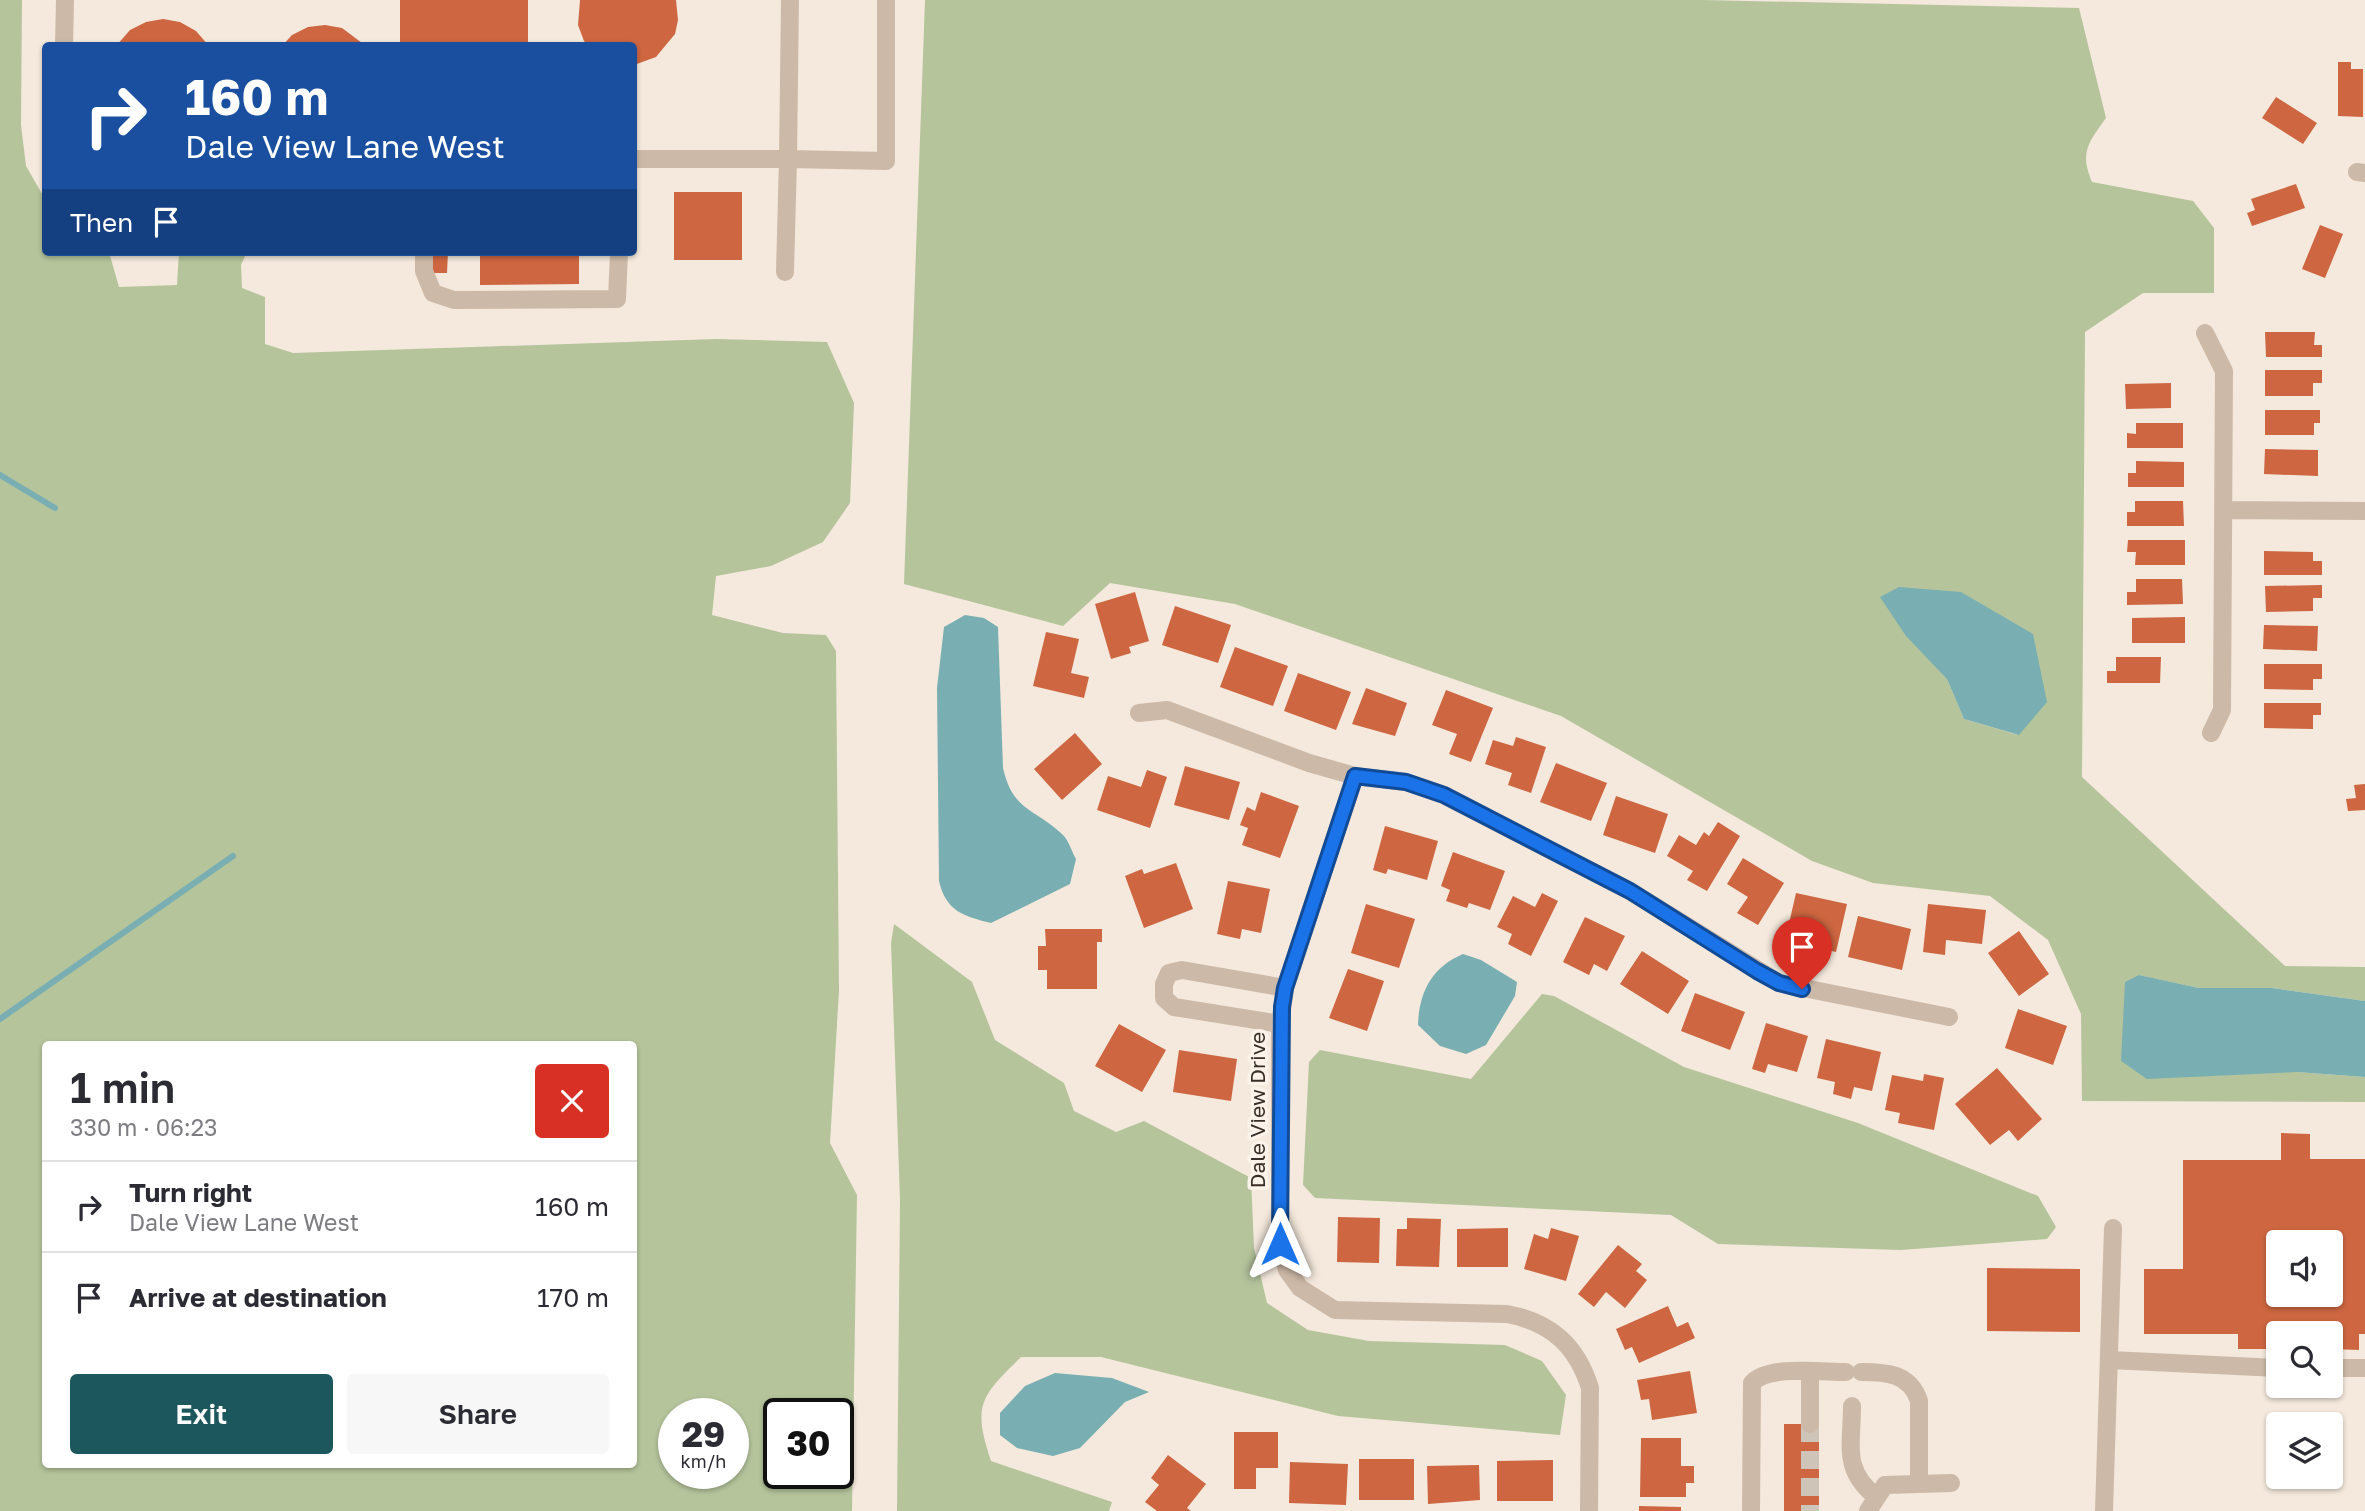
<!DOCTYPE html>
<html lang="en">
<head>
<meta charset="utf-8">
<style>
	:root { --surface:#fff; --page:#f7f7f7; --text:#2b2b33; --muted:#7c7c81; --line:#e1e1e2; --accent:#1b575d }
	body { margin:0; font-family:"Golos Text",sans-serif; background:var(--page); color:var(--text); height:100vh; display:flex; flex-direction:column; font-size:26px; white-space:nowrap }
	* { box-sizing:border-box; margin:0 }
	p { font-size:23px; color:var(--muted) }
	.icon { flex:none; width:38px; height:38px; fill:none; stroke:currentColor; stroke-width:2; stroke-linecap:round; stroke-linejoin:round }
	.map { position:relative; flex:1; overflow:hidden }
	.details { position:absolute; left:42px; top:1041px; width:595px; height:427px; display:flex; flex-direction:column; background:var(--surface); border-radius:7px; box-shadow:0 2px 5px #0004 }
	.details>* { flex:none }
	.guide { position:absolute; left:42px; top:42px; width:595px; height:214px; border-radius:7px; box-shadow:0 2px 5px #0004; background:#1a4fa0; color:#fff; overflow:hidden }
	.tools { position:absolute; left:2266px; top:1230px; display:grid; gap:14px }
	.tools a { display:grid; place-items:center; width:77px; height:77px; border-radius:7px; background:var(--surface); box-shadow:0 2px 5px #0004; font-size:35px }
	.speed { position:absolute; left:658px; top:1398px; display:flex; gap:14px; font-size:35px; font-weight:700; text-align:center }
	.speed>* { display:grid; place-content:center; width:91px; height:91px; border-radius:50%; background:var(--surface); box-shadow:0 2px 5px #0004; line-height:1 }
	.speed small { font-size:18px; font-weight:400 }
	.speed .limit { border:4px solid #111; border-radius:10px; background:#fff; color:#111 }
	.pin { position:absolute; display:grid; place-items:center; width:60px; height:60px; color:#fff; margin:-72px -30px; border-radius:50% 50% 50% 0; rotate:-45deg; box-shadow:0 0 7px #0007 }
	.pin .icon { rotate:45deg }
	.me { position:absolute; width:77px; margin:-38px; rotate:0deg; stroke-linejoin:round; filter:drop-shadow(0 0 5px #0008) }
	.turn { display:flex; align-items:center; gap:24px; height:147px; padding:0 28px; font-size:32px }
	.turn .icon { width:91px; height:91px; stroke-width:2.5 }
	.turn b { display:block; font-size:49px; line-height:60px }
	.then { display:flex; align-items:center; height:66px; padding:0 28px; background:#0003; gap:14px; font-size:26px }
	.round { display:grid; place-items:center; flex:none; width:74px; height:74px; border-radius:7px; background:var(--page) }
	.overview { display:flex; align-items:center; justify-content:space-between; height:119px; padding:0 28px }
	h1 { font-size:42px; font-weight:600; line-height:52px }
	.cta { display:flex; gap:14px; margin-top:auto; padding:14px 28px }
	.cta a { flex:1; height:80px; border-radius:7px; background:var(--accent); color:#fff; font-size:28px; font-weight:600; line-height:80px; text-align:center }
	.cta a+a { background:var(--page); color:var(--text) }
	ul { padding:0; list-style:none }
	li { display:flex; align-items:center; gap:21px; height:91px; padding:0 28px; border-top:2px solid var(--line) }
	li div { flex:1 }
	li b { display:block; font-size:26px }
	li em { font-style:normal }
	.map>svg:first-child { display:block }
	.green { fill:#b5c49b; fill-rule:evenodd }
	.water { fill:#79afb2 }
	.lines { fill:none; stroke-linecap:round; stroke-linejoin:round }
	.stream { stroke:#79afb2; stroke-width:6 }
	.building { fill:#cd6641; fill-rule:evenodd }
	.minor-tunnel { stroke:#cfc4b8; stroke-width:18; stroke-dasharray:18 9; stroke-linecap:butt }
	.minor { stroke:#cdb9a7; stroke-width:18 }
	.route-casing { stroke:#114b97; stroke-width:18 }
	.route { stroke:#1a73e8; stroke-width:12 }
	.labels { text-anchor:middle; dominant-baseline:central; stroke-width:7; stroke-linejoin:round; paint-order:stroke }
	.street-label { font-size:21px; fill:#392e28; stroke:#fbf3e9 }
</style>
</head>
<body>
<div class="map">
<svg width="2365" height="1511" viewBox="0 0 2365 1511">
	<rect width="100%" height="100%" fill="#f4e9dc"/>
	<path class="green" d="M0,0H22L21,125L26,166L45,199L46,252H109L119,287L177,285L179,252H247L241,265L242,288L265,297V344L293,353L716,339L827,342L854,403L850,503L823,542L771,566L716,576L712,615L783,633L826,635L836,651L839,990L830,1143L857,1195L852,1511H0ZM46,1045H634V1465H46ZM674,1414H733V1474H674ZM779,1414H838V1474H779Z
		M925,0H1703L2079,8L2106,118C2089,142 2079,152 2092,182L2193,201L2214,228V293H2143L2085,332L2082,777L2285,966L2365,967V1001L2272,988H2199L2138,975L2296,1072L2365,1077V1102L2082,1101L2081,1014L2048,940L1990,896L1873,883L1812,861L1561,716L1235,604L1110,583L1063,626L904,584ZM1947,679L2018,735L1964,719Z
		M894,924L972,982L995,1040L1064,1083L1074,1111L1116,1132L1144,1121L1251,1178L1254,1248L1267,1303L1308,1330L1369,1341L1505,1345L1542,1361L1566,1395L1560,1435L1338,1416L1101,1357H1021C981,1396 972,1405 991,1461L1112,1502L1109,1511H897L900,1200L891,943Z
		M1542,994L1554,996L1684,1067L1858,1123L2038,1196L2056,1227L2047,1239L1901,1250L1718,1244L1671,1215L1315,1198L1303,1185L1309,1062L1320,1050L1471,1079Z"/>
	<path class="water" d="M1899,587L1961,592L2033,634L2047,702L2019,735L1964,719L1947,679L1906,636L1880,597Z
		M965,615L984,618L998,627L1003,768C1013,812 1035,808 1063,835C1069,841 1072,852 1076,859L1070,884L991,923C963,916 946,911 939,881L937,688L944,627Z
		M1463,954L1481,960L1517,982L1515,996L1486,1045L1466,1054L1440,1046L1418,1025C1419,992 1432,967 1463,954Z
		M2139,975L2199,988H2272L2365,1001V1077L2296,1072L2147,1079L2121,1061L2125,982Z
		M1055,1373L1112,1378L1149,1392L1125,1402L1080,1448L1053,1456L1017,1448L1000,1435V1413L1025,1386Z"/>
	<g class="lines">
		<path class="stream" d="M0,475L55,508
			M0,1019L233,856"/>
	</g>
	<path class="building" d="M400,0H528V46H400Z
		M580,0H676L678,20L675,34L656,57L634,65V46H588L584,41L578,25Z
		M163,19L180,22L196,31L209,46H116L130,30L146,22Z
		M325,25L342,28L366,46H282L292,35L308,27Z
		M2338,62H2351V69H2363V117L2338,116Z
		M2276,97L2317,123L2303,144L2262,118Z
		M2296,184L2305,208L2252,226L2247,213L2255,210L2251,199Z
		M674,192H742V260H674Z
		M2320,225L2343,234L2325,278L2302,269Z
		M433,252H448L447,273H432Z
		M480,252H579V284L480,285Z
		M2265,332H2315L2314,345H2322V357H2266Z
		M2265,370H2322V383H2313V396H2265Z
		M2171,383V408L2126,409L2125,384Z
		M2265,410H2320V423H2314V435H2265Z
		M2136,423H2183V448H2127V433L2136,434Z
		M2265,449L2318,450V476L2264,474Z
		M2136,461L2184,462V487H2128V473H2136Z
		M2135,501H2183L2184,526H2127V512H2135Z
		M2128,540H2185V565H2135L2136,552H2127Z
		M2264,551L2313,552V561H2322V575H2264Z
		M2136,579H2182L2183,604L2127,605V592H2136Z
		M2322,585V598H2313V611L2266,612L2265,586Z
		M1135,592L1149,641L1129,647L1131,653L1111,659L1095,604Z
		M1175,606L1231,625L1218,663L1162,645Z
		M2185,617V643H2132V618Z
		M2264,625L2318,626L2317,651L2263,649Z
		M1046,632L1079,639L1071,673L1089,677L1084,698L1033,686Z
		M1235,647L1288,666L1273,706L1220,687Z
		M2116,657H2161L2160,683H2107V671H2116Z
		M2264,664H2322V679H2313V690L2264,689Z
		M1298,673L1351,692L1336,730L1284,711Z
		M1366,688L1407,703L1395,736L1352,724Z
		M1446,690L1493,708L1471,762L1449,754L1457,734L1432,725Z
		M2264,703H2321V715H2313V729L2264,728Z
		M1075,733L1102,764L1062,800L1034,769Z
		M1516,737L1546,747L1531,793L1508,785L1512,773L1485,764L1493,740L1513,746Z
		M1556,763L1607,783L1591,821L1540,802Z
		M1185,766L1240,782L1229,820L1174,805Z
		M1147,770L1167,777L1150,828L1097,810L1108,776L1141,787Z
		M2365,784V810L2348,811L2346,799L2356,798L2354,785Z
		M1261,792L1299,806L1280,858L1242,845L1248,828L1240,825L1247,807L1255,811Z
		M1616,796L1668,814L1655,853L1603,835Z
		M1718,822L1740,836L1707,891L1687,880L1693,871L1667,856L1679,835L1696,845L1704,832L1709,836Z
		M1385,826L1438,841L1427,880L1388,869L1386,874L1373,870Z
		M1453,852L1505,871L1490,910L1469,903L1467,908L1446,901L1450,890L1441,886Z
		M1743,858L1784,883L1758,925L1737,913L1748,897L1727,884Z
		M1176,863L1193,909L1144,928L1125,876L1142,869L1144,874Z
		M1228,881L1270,889L1261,933L1242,929L1240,939L1217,934Z
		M1542,893L1558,901L1531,956L1508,944L1512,934L1497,927L1513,896L1535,907Z
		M1796,893L1847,904L1836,952L1785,941Z
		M1366,904L1415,919L1399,968L1351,953Z
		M1928,904L1986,910L1982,944L1946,940L1945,955L1923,952Z
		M1858,916L1911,929L1902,970L1848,957Z
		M1585,917L1625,936L1607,971L1594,964L1589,975L1563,962Z
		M1045,929H1102V942H1097V989H1047V970H1038V946H1046Z
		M2019,931L2049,974L2019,996L1988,953Z
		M1642,951L1689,981L1668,1014L1620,984Z
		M1348,969L1384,981L1367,1031L1329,1018Z
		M1695,993L1745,1012L1730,1050L1681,1031Z
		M2018,1009L2067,1026L2053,1065L2005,1048Z
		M1766,1023L1808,1036L1797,1072L1768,1064L1765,1073L1752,1069Z
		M1119,1024L1166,1050L1142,1092L1095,1066Z
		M1826,1039L1881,1052L1872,1091L1854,1087L1851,1099L1833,1094L1835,1082L1817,1078Z
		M1179,1050L1237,1059L1231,1101L1173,1092Z
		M1997,1068L2042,1119L2018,1141L2009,1130L1990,1145L1955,1104Z
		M1924,1074L1944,1078L1934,1130L1898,1123L1900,1113L1885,1110L1892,1075L1923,1081Z
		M2281,1133L2310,1134V1159H2365V1334H2359V1350L2331,1349V1334H2278V1349H2238V1334H2144V1269H2183V1160H2281ZM2278,1242H2331V1295H2278Z
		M1338,1217L1380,1218L1379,1263L1337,1262Z
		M1407,1218L1441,1219L1439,1267L1396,1266L1397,1229H1407Z
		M1508,1228V1267H1457V1229Z
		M1551,1228L1579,1236L1566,1281L1524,1269L1534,1234L1548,1239Z
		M1618,1245L1642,1264L1636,1271L1647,1280L1625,1308L1606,1292L1594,1307L1578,1294Z
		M1987,1268L2080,1269V1332L1987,1331Z
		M1668,1306L1677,1327L1688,1322L1695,1338L1639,1363L1632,1347L1625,1350L1616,1329Z
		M1690,1371L1697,1413L1652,1420L1649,1399L1641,1400L1637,1380Z
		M1784,1424H1819V1511H1784Z
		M1234,1432H1278V1468H1256V1489H1234Z
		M1641,1438H1681V1466H1694V1483H1686V1497H1640Z
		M1168,1455L1206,1484L1187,1508L1191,1511H1157L1145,1502L1159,1485L1151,1478Z
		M1359,1459H1414V1500H1359Z
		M1553,1460V1501H1497V1461Z
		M1290,1462L1348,1464L1346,1505L1289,1503Z
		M1479,1465L1480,1500L1428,1504L1427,1466Z
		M1639,1506L1681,1507V1511H1639Z"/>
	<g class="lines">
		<path class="minor-tunnel" d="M1810,1424V1511"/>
		<path class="minor" d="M64,46L65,0
			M634,159H788L790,0
			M2357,172L2365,173
			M424,252V271L433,293L454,300L617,299L619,252
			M785,272L788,159L886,161V0
			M2205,333L2224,371L2222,710L2211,733
			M2225,510L2365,511
			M1139,713L1167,710L1309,763L1355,776L1406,782L1444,795L1630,891L1779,983L1949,1017
			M1355,776L1285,988L1280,1024V1244L1287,1270L1300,1288L1335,1310L1507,1314C1551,1322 1577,1346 1590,1388L1589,1511
			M1280,1024L1174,1007L1164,998V984L1169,973L1182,970L1285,988
			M2110,1360L2278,1368
			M2331,1368H2365
			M1861,1372C1886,1372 1910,1373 1919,1401V1483
			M1852,1406C1852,1446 1842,1468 1875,1496
			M1810,1424V1372
			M1751,1511L1752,1383C1768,1365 1821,1372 1846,1372
			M1868,1511L1885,1485L1951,1483
			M2104,1511L2113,1228"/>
	</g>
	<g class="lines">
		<defs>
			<path id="route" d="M1280,1244L1282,1007L1285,988L1355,776L1406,782L1444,795L1630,891L1757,971L1779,983L1802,989"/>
		</defs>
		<use href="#route" class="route-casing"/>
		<use href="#route" class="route"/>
	</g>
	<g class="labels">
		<g class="street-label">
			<text transform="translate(1257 1110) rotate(-90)">Dale View Drive</text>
		</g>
	</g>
</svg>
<div class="tools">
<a><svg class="icon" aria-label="sound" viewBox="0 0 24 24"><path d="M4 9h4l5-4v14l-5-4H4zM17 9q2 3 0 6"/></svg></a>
<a><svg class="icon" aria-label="search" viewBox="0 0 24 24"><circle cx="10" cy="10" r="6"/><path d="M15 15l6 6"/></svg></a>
<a><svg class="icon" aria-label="layers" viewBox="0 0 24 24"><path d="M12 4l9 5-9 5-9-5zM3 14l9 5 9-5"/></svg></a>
</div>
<div class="speed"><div>29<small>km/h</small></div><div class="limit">30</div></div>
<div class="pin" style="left:1802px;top:989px;background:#d93025"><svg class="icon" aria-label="arrive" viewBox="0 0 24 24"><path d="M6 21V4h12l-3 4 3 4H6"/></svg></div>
<svg class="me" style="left:1280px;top:1244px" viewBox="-20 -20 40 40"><path d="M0-17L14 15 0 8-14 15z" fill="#1a73e8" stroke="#fff" stroke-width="4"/></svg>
<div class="guide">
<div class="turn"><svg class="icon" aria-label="right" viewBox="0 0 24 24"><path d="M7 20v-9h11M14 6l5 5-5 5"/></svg><div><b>160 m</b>Dale View Lane West</div></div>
<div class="then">Then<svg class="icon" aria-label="arrive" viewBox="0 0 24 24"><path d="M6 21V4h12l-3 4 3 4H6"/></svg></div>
</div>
<section class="details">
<div class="overview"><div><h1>1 min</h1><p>330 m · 06:23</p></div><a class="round" style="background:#d93025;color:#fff"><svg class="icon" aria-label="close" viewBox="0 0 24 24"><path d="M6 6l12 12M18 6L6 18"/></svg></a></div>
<ul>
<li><svg class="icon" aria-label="right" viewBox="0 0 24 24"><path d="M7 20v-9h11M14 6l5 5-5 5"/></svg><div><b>Turn right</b><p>Dale View Lane West</p></div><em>160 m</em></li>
<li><svg class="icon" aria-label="arrive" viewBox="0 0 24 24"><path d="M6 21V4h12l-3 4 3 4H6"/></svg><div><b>Arrive at destination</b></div><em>170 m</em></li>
</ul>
<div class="cta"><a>Exit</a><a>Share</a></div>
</section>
</div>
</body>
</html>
